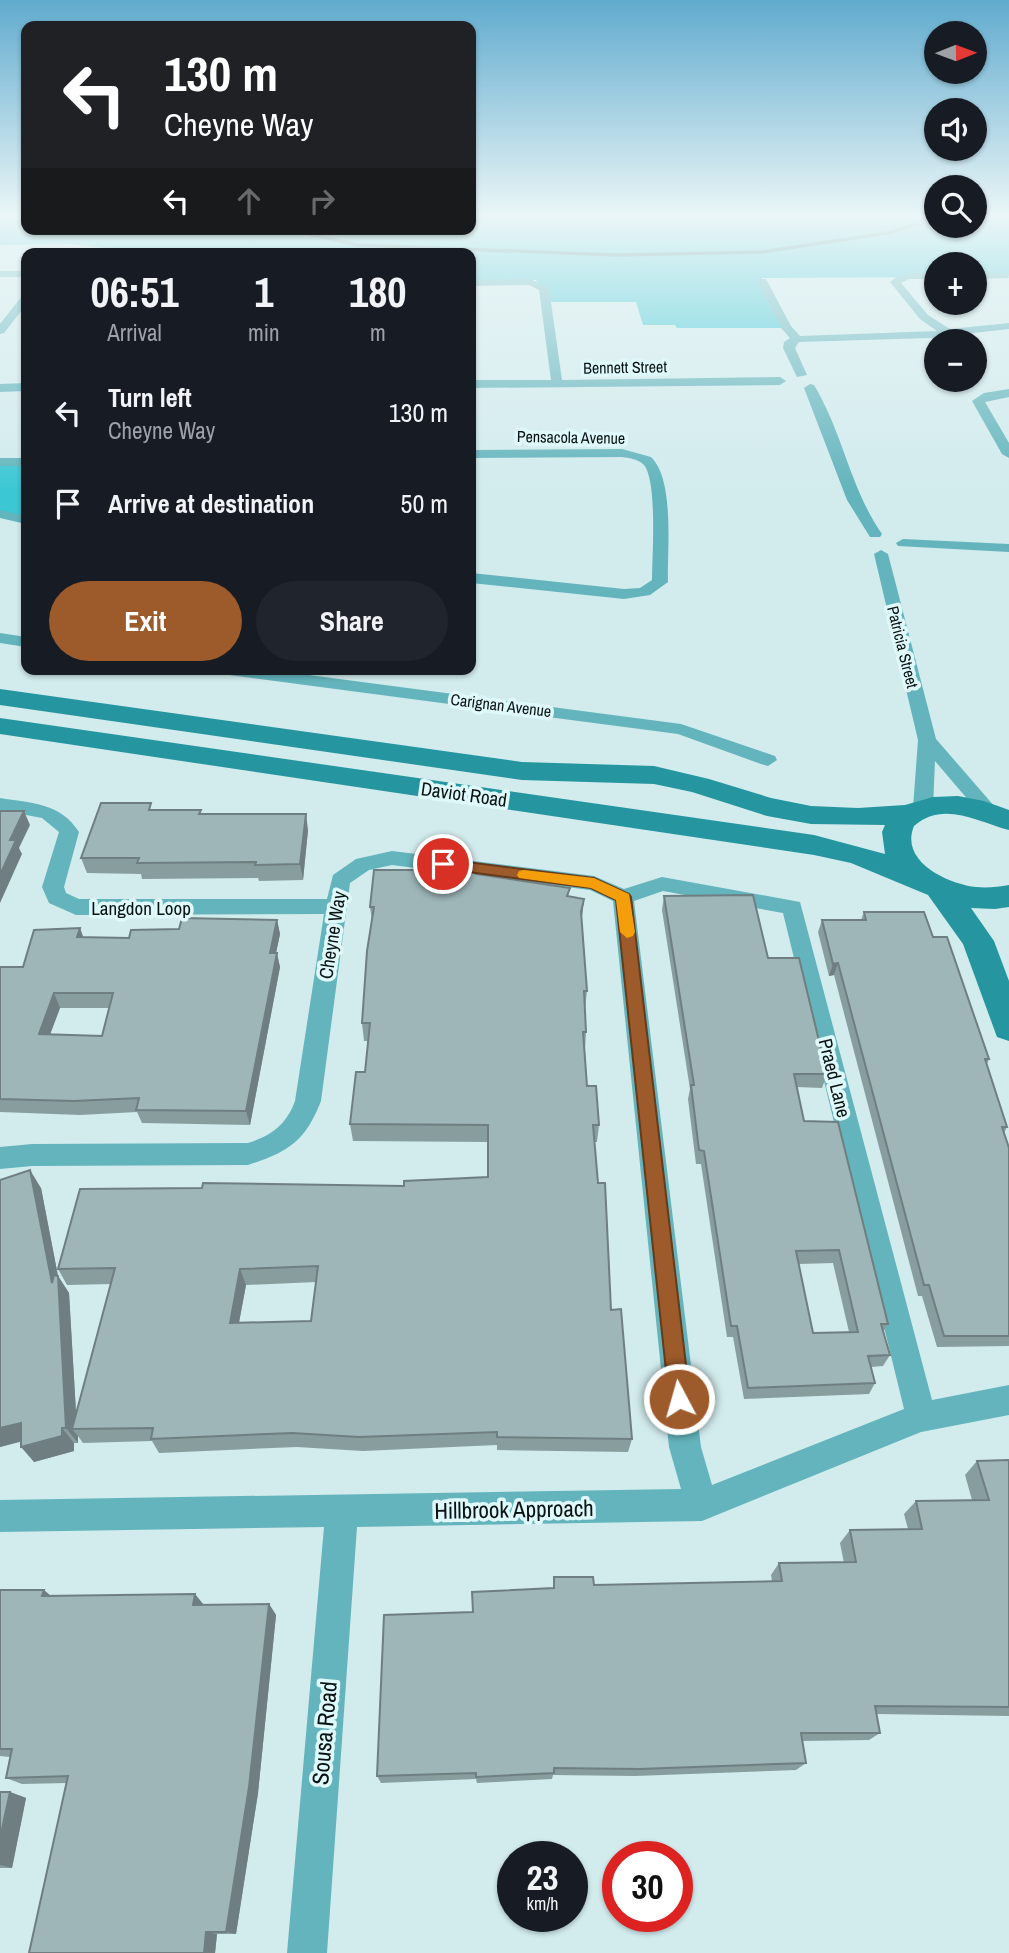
<!DOCTYPE html>
<html lang="en">
<head>
<meta charset="utf-8">
<style>
	:root { --surface:#171b24; --page:#20242c; --text:#f1f3f6; --muted:#9ea1a6; --accent:#9d5a2a }
	body { margin:0; font-family:"Archivo Narrow",sans-serif; background:var(--page); color:var(--text); height:100vh; display:flex; flex-direction:column; font-size:26px; white-space:nowrap }
	* { box-sizing:border-box; margin:0 }
	p { font-size:23px; color:var(--muted) }
	.icon { flex:none; width:38px; height:38px; fill:none; stroke:currentColor; stroke-width:2; stroke-linecap:round; stroke-linejoin:round }
	.map { position:relative; flex:1; overflow:hidden }
	.panel { position:absolute; left:21px; top:248px; width:455px; height:427px; display:flex; flex-direction:column; background:var(--surface); border-radius:14px; box-shadow:0 2px 5px #0004 }
	.panel>* { flex:none }
	.hud { position:absolute; left:21px; top:21px; width:455px; height:214px; border-radius:14px; box-shadow:0 2px 5px #0004; background:#202124; color:#fff; overflow:hidden }
	.needle { width:46px; rotate:89deg }
	.controls { position:absolute; left:924px; top:21px; display:grid; gap:14px }
	.controls a { display:grid; place-items:center; width:63px; height:63px; border-radius:50%; background:var(--surface); box-shadow:0 2px 5px #0004; font-size:35px }
	.speed { position:absolute; left:497px; top:1841px; display:flex; gap:14px; font-size:35px; font-weight:700; text-align:center }
	.speed>* { display:grid; place-content:center; width:91px; height:91px; border-radius:50%; background:var(--surface); box-shadow:0 2px 5px #0004; line-height:1 }
	.speed small { font-size:18px; font-weight:400 }
	.speed .limit { border:10px solid #d22; background:#fff; color:#111 }
	.pin { position:absolute; display:grid; place-items:center; width:60px; height:60px; color:#fff; margin:-30px; border:4px solid #fff; border-radius:50%; box-shadow:0 2px 7px #0007 }
	.me { position:absolute; width:77px; margin:-38px; rotate:354deg; stroke-linejoin:round; filter:drop-shadow(0 0 5px #0008) }
	.turn { display:flex; align-items:center; gap:24px; height:147px; padding:0 28px; font-size:32px }
	.turn .icon { width:91px; height:91px; stroke-width:2.5 }
	.turn b { display:block; font-size:49px; line-height:60px }
	.lanes { display:flex; align-items:center; height:66px; padding:0 28px; background:#0003; justify-content:center; gap:35px; direction:ltr }
	.lanes .off { opacity:.35 }
	.eta { display:flex; justify-content:space-evenly; align-items:center; height:119px; text-align:center }
	.eta b { font-size:42px; font-weight:700; line-height:49px }
	.button { display:flex; gap:14px; margin-top:auto; padding:14px 28px }
	.button a { flex:1; height:80px; border-radius:42px; background:var(--accent); color:#fff; font-size:28px; font-weight:700; line-height:80px; text-align:center }
	.button a+a { background:var(--page); color:var(--text) }
	ul { padding:0; list-style:none }
	li { display:flex; align-items:center; gap:21px; height:91px; padding:0 28px }
	li div { flex:1 }
	li b { display:block; font-size:26px }
	li em { font-style:normal }
	.map>svg:first-child { display:block }
	.green { fill:#3cc7d4 }
	.lines { fill:none; stroke-linecap:round; stroke-linejoin:round }
	.stream { stroke:#27747a; stroke-width:3.5 }
	.street { fill:#63b4bc; fill-rule:evenodd }
	.secondary { fill:#2596a0; fill-rule:evenodd }
	.wall { fill:#889d9e; fill-rule:evenodd }
	.shaded-wall { fill:#6f7f81 }
	.building { fill:#9eb6b8; stroke:#6f7f81; stroke-width:2; fill-rule:evenodd }
	.route { fill:#9d5a2a; stroke:#663a1b; stroke-width:2 }
	.slow { fill:#f59e0b }
	.labels { text-anchor:middle; dominant-baseline:central; stroke-width:7; stroke-linejoin:round; paint-order:stroke }
	.far-street-label { font-size:16px; fill:#0a1314; stroke:#dff8fa }
	.street-label { font-size:19px; fill:#0a1314; stroke:#dff8fa }
	.near-street-label { font-size:23px; fill:#0a1314; stroke:#dff8fa }
</style>
</head>
<body>
<div class="map">
<svg width="1009" height="1953" viewBox="0 0 1009 1953">
	<rect width="100%" height="100%" fill="#d2ebed"/>
	<path class="green" d="M0,217H26V229H471V217H936V226H975V217H1009V276H975V264H936V277L762,278L786,328H677L675,325H643L636,302H547L536,280H471V254H159L71,244L0,245Z
		M0,462H26V520L0,514Z"/>
	<g class="lines">
		<path class="stream" d="M287,229L357,245L617,255L762,252L887,233L936,219"/>
		<path class="street" d="M0,271H26V277H0Z
			M909,273H936V279H909L901,283L928,315L950,329L1009,323V329L929,338L799,342L795,348L807,375L797,377L783,348L784,342L790,338L781,328L757,281L758,279H766L791,326L800,336L937,331L920,319L890,282L896,277Z
			M975,273H1007L1009,278L975,279Z
			M530,279L549,288L562,380L780,377L786,381L780,385L471,388V380H551L539,290L529,285L471,286V280Z
			M26,295V305L4,333L0,334V324L22,296Z
			M26,383V391L0,392V384Z
			M810,384L814,385C843,433 850,488 882,534L880,537H870L847,500L804,388Z
			M1009,389V397L985,402L1009,443V458L1002,454L972,401L984,393Z
			M622,449L651,457C675,480 667,550 668,582L650,595L624,599L471,583V573L624,589L640,588L652,580C652,558 658,478 643,464C637,459 629,458 622,457L471,458V450Z
			M0,458H26V466H0Z
			M0,510L26,516V524L0,518Z
			M903,539L1009,544V552L898,546L896,543Z
			M881,550L888,554L936,739L995,807L998,811L995,815H981L935,761L933,808L930,812H916L913,808L918,740L874,554Z
			M0,633L26,637V647L0,643Z
			M221,670H271L681,724L775,756L777,760L768,766L761,764L678,734L229,675Z
			M0,798C31,803 61,803 79,832L64,887L66,893L79,899H327L333,875L356,859L392,851L594,876L624,889L662,877L800,902L932,1400L1009,1385V1415L921,1432L702,1521L357,1527L327,1953H287L324,1527L0,1532V1500L681,1489L669,1447L613,901L590,890L392,865L369,870L350,883L321,1101C305,1142 288,1152 248,1165L32,1166L0,1169V1147L32,1144L248,1143C271,1136 287,1124 295,1101L324,914L76,915L49,903L42,887L59,832L42,818L0,810ZM663,891L783,913L904,1409L712,1485L701,1447L634,901Z"/>
		<path class="secondary" d="M0,689L522,762L654,766L709,779L771,798L811,806L858,808L905,805L933,797L958,796L984,801L1009,810V830C978,822 943,800 914,826C899,862 949,884 976,887C987,888 998,887 1009,885V907L995,909L971,908L994,941L1009,981V1041L997,1037L963,944L928,895L851,863L814,855L0,734V718L814,835L885,854L882,832L885,825L811,824L767,816L692,792L654,784L522,780L0,705Z"/>
	</g>
	<path class="wall" d="M153,810L202,814L308,830L303,880L259,881L258,878L142,879L141,874L87,873L81,858Z
		M476,874L569,897L584,899L581,922L587,991L585,1009L586,1032L585,1049L587,1086L599,1125L597,1142H594L611,1310L632,1439L628,1452L497,1450V1445L363,1451L297,1447L159,1453L152,1441L83,1443L78,1436V1443H74V1451L34,1462L21,1441L0,1447L41,1188L58,1276L69,1293L76,1413L111,1284L67,1285L58,1269L404,1186L488,1177V1142L353,1141L350,1124L365,1072L368,1041H364L362,1023L372,920L370,907ZM316,1282L311,1321L239,1323L246,1285Z
		M664,896L768,958L827,1074L822,1088L797,1087L804,1121L888,1324L883,1332L890,1355L883,1366L871,1367L875,1383L869,1394L744,1399L733,1337H727L701,1164H696L688,1099L690,1089L662,910ZM833,1263L849,1332L813,1333L799,1264Z
		M864,912L933,937L989,1059L987,1064L1007,1127L1004,1133L1009,1148V1346L937,1347L922,1296H918L834,975L829,976L818,932L822,920H861Z
		M277,920L280,934L276,953L280,967L250,1125L142,1123L137,1112L80,1115L0,1112V967H23L80,928L83,937L129,938L179,929ZM60,1008H109L102,1036L50,1034Z
		M1009,1460V1716L877,1714L880,1733L869,1740L802,1741L806,1763L796,1770L635,1776L553,1775L552,1779L477,1783L476,1779L381,1783L377,1776L473,1612L553,1588L554,1577L594,1585L772,1581L771,1575L779,1563H844L840,1543L850,1530L908,1529L904,1514L916,1501L972,1500L965,1475L977,1461Z
		M0,1590L51,1596L204,1605L269,1604L276,1615L258,1793L236,1934H217L215,1953H29L66,1783L22,1784L6,1778L10,1757L0,1756Z
		M0,1792H10L26,1798L12,1868H0Z"/>
	<path class="shaded-wall" d="M24,811L30,825L19,848L22,854L0,903V875L10,840Z
		M306,814L308,830L303,880L300,864Z
		M584,899L582,917L579,930L581,912Z
		M277,920L280,934L273,967L270,953Z
		M80,928L85,942L77,937Z
		M277,953L280,967L250,1125L246,1111Z
		M838,963L834,975L829,976L833,964Z
		M54,993L60,1008L45,1048L39,1034Z
		M30,1170L41,1188L58,1276L69,1293L77,1429H72L78,1436V1443L66,1428L52,1283Z
		M240,1269L246,1285L236,1338L230,1323Z
		M21,1423L35,1438L0,1447V1428Z
		M62,1428L74,1443V1451L34,1462L21,1447Z
		M44,1590L58,1602L42,1596Z
		M195,1594L204,1605H193Z
		M269,1604L276,1615L258,1793L236,1934L226,1932Z
		M10,1792L26,1798L12,1868L0,1865V1838Z
		M206,1932L217,1934L215,1953H204Z"/>
	<path class="building" d="M101,803H151L149,810H201L199,814H306L300,864L255,865L256,862L137,863L139,858H81Z
		M0,811H24L10,840H16L0,875Z
		M374,870H476V874L570,888L567,896L584,899L581,912L587,991H584L586,1032H583L587,1086H596L599,1125H593L598,1183H605L611,1310L621,1309L632,1439L497,1437V1432L359,1437L292,1433L151,1439L153,1428L72,1429L115,1268L58,1269L80,1189L202,1188L203,1183L404,1186V1181L488,1177V1125L350,1124L356,1072H365L370,1023H362L367,951L374,907H370ZM318,1266L311,1321L230,1323L240,1269Z
		M753,895L768,958H799L827,1074H794L804,1121L838,1122L888,1324H881L890,1355L868,1356L875,1383L748,1388L737,1326H731L704,1151L699,1150L691,1085H694L664,896ZM839,1250L858,1332L813,1333L796,1251Z
		M864,912H924L933,937H947L989,1059H985L1007,1127H1002L1009,1148V1336H944L929,1285H924L838,963L833,964L822,920H866Z
		M182,918L277,920L270,953H277L246,1111L136,1110L139,1098L74,1101L0,1099V967H23L34,930L80,928L77,937L129,938L131,930L179,929ZM54,993H113L102,1036L39,1034Z
		M30,1170L52,1283L54,1275L58,1276L66,1428H62V1436L21,1447V1423L0,1428V1180Z
		M1009,1460V1707L875,1706L880,1733H801L806,1763L639,1769L554,1768V1773L476,1777V1773L377,1776L384,1615L473,1612L472,1592L554,1588V1577H593L594,1585L782,1581L779,1563L856,1562L850,1530L922,1529L916,1501L989,1500L977,1461Z
		M0,1590H44L42,1596L195,1594L193,1605L269,1604L249,1787L226,1932H206L204,1953H29L68,1776L6,1778L12,1749H0Z
		M0,1792H10L0,1838Z"/>
	<linearGradient id="sky" x2="0" y2="1"><stop stop-color="#60abce"/><stop offset="0.44" stop-color="#ebf6f7"/><stop offset="1" stop-color="#ebf6f7" stop-opacity="0"/></linearGradient>
	<rect width="1009" height="490" fill="url(#sky)"/>
	<path class="route" d="M443,859L594,878L629,894L631,897L690,1399L687,1406L679,1409L672,1406L669,1399L616,900L591,888L438,868L436,864Z"/>
	<path class="slow" d="M524,870L594,878L629,894L635,932L633,936L627,938L620,932L616,900L591,888L519,878L517,875L519,871Z"/>
	<g class="labels">
		<g class="far-street-label">
			<text transform="translate(625 367) rotate(-1)">Bennett Street</text>
			<text transform="translate(571 437) rotate(1)">Pensacola Avenue</text>
			<text transform="translate(903 647) rotate(76)">Patricia Street</text>
			<text transform="translate(501 705) rotate(7)">Carignan Avenue</text>
		</g>
		<g class="street-label">
			<text transform="translate(464 794) rotate(8)">Daviot Road</text>
			<text x="141" y="908">Langdon Loop</text>
			<text transform="translate(332 935) rotate(-81)">Cheyne Way</text>
			<text transform="translate(835 1078) rotate(76)">Praed Lane</text>
		</g>
		<g class="near-street-label">
			<text transform="translate(514 1509) rotate(-1)">Hillbrook Approach</text>
			<text transform="translate(324 1733) rotate(-85)">Sousa Road</text>
		</g>
	</g>
</svg>
<div class="controls">
<a><svg class="needle" viewBox="-14 -14 28 28"><path d="M0-13l5 13h-10z" fill="#e53935"/><path d="M0 13l5-13h-10z" fill="#9ea1a6"/></svg></a>
<a><svg class="icon" aria-label="sound" viewBox="0 0 24 24"><path d="M4 9h4l5-4v14l-5-4H4zM17 9q2 3 0 6"/></svg></a>
<a><svg class="icon" aria-label="search" viewBox="0 0 24 24"><circle cx="10" cy="10" r="6"/><path d="M15 15l6 6"/></svg></a>
<a>+</a>
<a>−</a>
</div>
<div class="speed"><div>23<small>km/h</small></div><div class="limit">30</div></div>
<div class="pin" style="left:443px;top:864px;background:#d93025"><svg class="icon" aria-label="arrive" viewBox="0 0 24 24"><path d="M6 21V4h12l-3 4 3 4H6"/></svg></div>
<svg class="me" style="left:679px;top:1399px" viewBox="-20 -20 40 40"><circle r="17" fill="#9d5a2a" stroke="#fff" stroke-width="3"/><path d="M0-11L8 9 0 5-8 9z" fill="#fff"/></svg>
<div class="hud">
<div class="turn"><svg class="icon" aria-label="left" viewBox="0 0 24 24"><path d="M17 20v-9H6M10 6l-5 5 5 5"/></svg><div><b>130 m</b>Cheyne Way</div></div>
<div class="lanes"><svg class="icon" aria-label="left" viewBox="0 0 24 24"><path d="M17 20v-9H6M10 6l-5 5 5 5"/></svg><svg class="icon off" aria-label="ahead" viewBox="0 0 24 24"><path d="M12 20V5M6 11l6-6 6 6"/></svg><svg class="icon off" aria-label="right" viewBox="0 0 24 24"><path d="M7 20v-9h11M14 6l5 5-5 5"/></svg></div>
</div>
<section class="panel">
<div class="eta">
<div><b>06:51</b><p>Arrival</p></div>
<div><b>1</b><p>min</p></div>
<div><b>180</b><p>m</p></div>
</div>
<ul>
<li><svg class="icon" aria-label="left" viewBox="0 0 24 24"><path d="M17 20v-9H6M10 6l-5 5 5 5"/></svg><div><b>Turn left</b><p>Cheyne Way</p></div><em>130 m</em></li>
<li><svg class="icon" aria-label="arrive" viewBox="0 0 24 24"><path d="M6 21V4h12l-3 4 3 4H6"/></svg><div><b>Arrive at destination</b></div><em>50 m</em></li>
</ul>
<div class="button"><a>Exit</a><a>Share</a></div>
</section>
</div>
</body>
</html>
